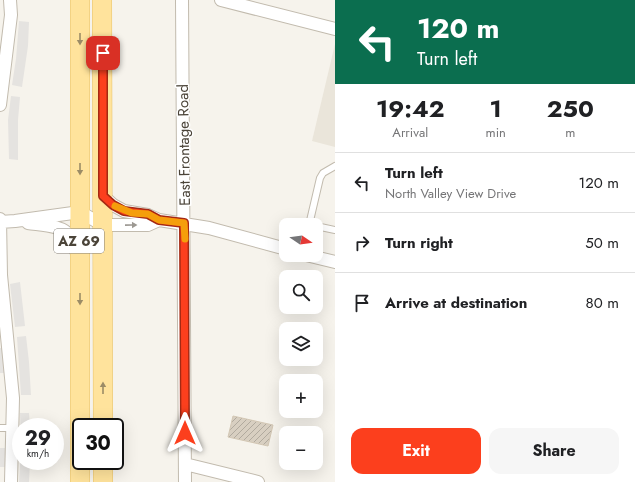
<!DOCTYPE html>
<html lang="en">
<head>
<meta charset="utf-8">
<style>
	:root { --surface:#fff; --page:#f6f6f6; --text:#202124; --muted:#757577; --line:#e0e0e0; --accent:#fc3f1d }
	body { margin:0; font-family:Jost,sans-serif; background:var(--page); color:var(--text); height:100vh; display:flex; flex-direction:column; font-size:15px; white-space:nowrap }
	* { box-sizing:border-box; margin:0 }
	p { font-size:13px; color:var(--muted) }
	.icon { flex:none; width:22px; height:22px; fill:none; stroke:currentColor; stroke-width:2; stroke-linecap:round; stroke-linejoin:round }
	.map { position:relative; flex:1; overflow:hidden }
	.side { display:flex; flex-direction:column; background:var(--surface); width:300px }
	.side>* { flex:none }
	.banner { background:#0b6e4f; color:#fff; overflow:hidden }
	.needle { width:26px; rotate:103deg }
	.controls { position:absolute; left:279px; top:218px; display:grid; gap:8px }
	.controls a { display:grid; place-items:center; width:44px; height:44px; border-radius:8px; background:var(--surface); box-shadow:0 4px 16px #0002; font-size:20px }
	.speed { position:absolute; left:12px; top:418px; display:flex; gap:8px; font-size:20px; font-weight:700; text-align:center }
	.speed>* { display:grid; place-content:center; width:52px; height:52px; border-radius:50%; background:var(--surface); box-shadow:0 4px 16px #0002; line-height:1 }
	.speed small { font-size:10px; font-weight:400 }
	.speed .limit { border:2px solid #111; border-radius:6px; background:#fff; color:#111 }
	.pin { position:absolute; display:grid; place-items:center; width:34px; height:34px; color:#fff; margin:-17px; border-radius:8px; box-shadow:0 2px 6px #0006 }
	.me { position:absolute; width:44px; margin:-22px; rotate:0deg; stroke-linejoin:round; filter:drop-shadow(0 0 3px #0008) }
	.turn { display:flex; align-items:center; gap:14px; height:84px; padding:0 16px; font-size:18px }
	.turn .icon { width:52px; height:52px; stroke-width:2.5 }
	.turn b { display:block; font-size:28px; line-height:34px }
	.eta { display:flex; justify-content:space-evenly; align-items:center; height:68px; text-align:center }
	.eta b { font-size:24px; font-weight:700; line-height:28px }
	.cta { display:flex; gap:8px; margin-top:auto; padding:8px 16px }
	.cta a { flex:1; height:46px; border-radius:12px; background:var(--accent); color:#fff; font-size:16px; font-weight:700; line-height:46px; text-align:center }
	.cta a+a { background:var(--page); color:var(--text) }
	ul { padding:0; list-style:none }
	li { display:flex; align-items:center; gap:12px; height:60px; padding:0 16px; border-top:1px solid var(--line) }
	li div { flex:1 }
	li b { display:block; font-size:15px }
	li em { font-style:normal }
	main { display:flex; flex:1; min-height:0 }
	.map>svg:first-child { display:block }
	.residential { fill:#eae5da }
	.parking { fill:#e5e3e0 }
	.building { fill:url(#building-hatch); stroke:#d3c7b4 }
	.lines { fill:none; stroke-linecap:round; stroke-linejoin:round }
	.lane-casing { stroke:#c2bbae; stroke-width:8 }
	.street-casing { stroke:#c2bbae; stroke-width:14 }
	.primary-casing { stroke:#e6c16a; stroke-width:20 }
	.lane { stroke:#fff; stroke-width:6 }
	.street { stroke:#fff; stroke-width:12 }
	.primary { stroke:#ffe39c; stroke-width:19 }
	.oneway { fill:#9c8c66 }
	.oneway2 { fill:#9c9892 }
	.route-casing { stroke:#a42913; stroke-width:10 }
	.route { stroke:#fc3f1d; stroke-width:7 }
	.slow { stroke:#f59e0b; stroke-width:7 }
	.labels { text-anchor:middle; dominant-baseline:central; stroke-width:3; stroke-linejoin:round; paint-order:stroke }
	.shield { fill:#fff; stroke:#817c74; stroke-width:1 }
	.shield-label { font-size:14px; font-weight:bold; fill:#4b4439 }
	.street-label { font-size:15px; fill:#4b4439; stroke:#fff }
</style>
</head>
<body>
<main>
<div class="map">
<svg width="335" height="482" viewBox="0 0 335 482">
	<defs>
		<pattern id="building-hatch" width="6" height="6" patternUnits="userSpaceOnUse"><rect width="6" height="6" fill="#d8cfc1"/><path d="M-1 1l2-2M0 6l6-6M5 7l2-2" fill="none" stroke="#b1aa9e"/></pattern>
	</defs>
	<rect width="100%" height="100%" fill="#f6f3ec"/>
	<path class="residential" d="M335,44V147L312,141Z"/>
	<path class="parking" d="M19,21L29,22L28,46L22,87L12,85L16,59Z
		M11,96L20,97L18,120V160L9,159L8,120Z
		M20,282L25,326L15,327L10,284Z
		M26,336L29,362L31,395H21L17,337Z
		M0,348H2L5,373H0Z
		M20,413H29L30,427H21V442Z
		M0,448H5V467H0Z
		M21,449V461H30L29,482H19Z"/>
	<path class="building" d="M233,416L273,425L268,446L228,437Z"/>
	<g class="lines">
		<defs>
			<path id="lane" d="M309,225L320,178L323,173L335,166
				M316,226L335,230
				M0,428H12"/>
			<path id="street" d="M182,0L185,482
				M221,0L335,29
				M0,105L11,15L10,0
				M103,196L113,205L124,211L148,215L159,220L209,228L286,249
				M0,219L1,275L13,398L11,482
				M0,222L15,221L80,212L103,225H148L159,220
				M28,223C40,225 63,225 70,236C73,241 74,247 76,251
				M306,255L335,262
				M185,464L258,482"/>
			<path id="primary" d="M80,0V482
				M102,0L103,427
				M103,461V482"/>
		</defs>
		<use href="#lane" class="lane-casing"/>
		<use href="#street" class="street-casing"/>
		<use href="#primary" class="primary-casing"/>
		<use href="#lane" class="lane"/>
		<use href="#street" class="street"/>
		<use href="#primary" class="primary"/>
	</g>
	<defs><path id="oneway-solid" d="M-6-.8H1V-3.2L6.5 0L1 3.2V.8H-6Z"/></defs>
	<g class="oneway">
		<use href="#oneway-solid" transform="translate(80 39) rotate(90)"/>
		<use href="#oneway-solid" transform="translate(80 169) rotate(90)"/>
		<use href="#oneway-solid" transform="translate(80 299) rotate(90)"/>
		<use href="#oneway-solid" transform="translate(103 388) rotate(-90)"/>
	</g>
	<use class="oneway2" href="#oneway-solid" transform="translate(131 225) rotate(-1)"/>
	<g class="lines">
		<defs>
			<path id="route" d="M103,53V196L113,205L124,211L148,214L159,220L184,223L185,433"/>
		</defs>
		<use href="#route" class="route-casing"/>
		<use href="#route" class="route"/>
		<path class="slow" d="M115,206L132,213L148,214L159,220L184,223L185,239"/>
	</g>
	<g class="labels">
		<rect class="shield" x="54" y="229" width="50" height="24" rx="3"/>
		<g class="shield-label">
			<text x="79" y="241">AZ 69</text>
		</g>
		<g class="street-label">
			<text transform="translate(184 145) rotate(-91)">East Frontage Road</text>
		</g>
	</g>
</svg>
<div class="controls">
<a><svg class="needle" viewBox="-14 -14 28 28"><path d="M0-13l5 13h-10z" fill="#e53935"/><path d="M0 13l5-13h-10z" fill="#757577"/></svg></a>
<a><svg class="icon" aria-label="search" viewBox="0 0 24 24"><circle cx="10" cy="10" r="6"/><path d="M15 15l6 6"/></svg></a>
<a><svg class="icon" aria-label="layers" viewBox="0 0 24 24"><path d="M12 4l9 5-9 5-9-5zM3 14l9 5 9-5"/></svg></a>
<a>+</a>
<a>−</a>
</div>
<div class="speed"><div>29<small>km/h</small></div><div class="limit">30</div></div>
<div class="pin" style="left:103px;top:53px;background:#d93025"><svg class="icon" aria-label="arrive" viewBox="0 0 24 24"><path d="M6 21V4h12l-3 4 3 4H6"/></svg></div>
<svg class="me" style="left:185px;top:433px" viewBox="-20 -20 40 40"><path d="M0-17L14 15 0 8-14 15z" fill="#fc3f1d" stroke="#fff" stroke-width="4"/></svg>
</div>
<section class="side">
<div class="banner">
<div class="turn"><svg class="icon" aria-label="left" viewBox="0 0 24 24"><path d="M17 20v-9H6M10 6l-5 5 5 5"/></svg><div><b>120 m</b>Turn left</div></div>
</div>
<div class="eta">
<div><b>19:42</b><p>Arrival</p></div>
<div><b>1</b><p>min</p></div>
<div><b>250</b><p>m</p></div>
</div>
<ul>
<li><svg class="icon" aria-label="left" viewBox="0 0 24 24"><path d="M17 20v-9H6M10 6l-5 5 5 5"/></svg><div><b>Turn left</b><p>North Valley View Drive</p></div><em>120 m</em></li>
<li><svg class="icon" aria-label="right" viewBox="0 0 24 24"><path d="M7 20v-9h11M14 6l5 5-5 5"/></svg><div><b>Turn right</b></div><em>50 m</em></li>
<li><svg class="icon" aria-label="arrive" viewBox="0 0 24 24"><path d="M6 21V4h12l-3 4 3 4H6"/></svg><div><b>Arrive at destination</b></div><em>80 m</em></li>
</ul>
<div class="cta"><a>Exit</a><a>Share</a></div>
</section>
</main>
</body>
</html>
